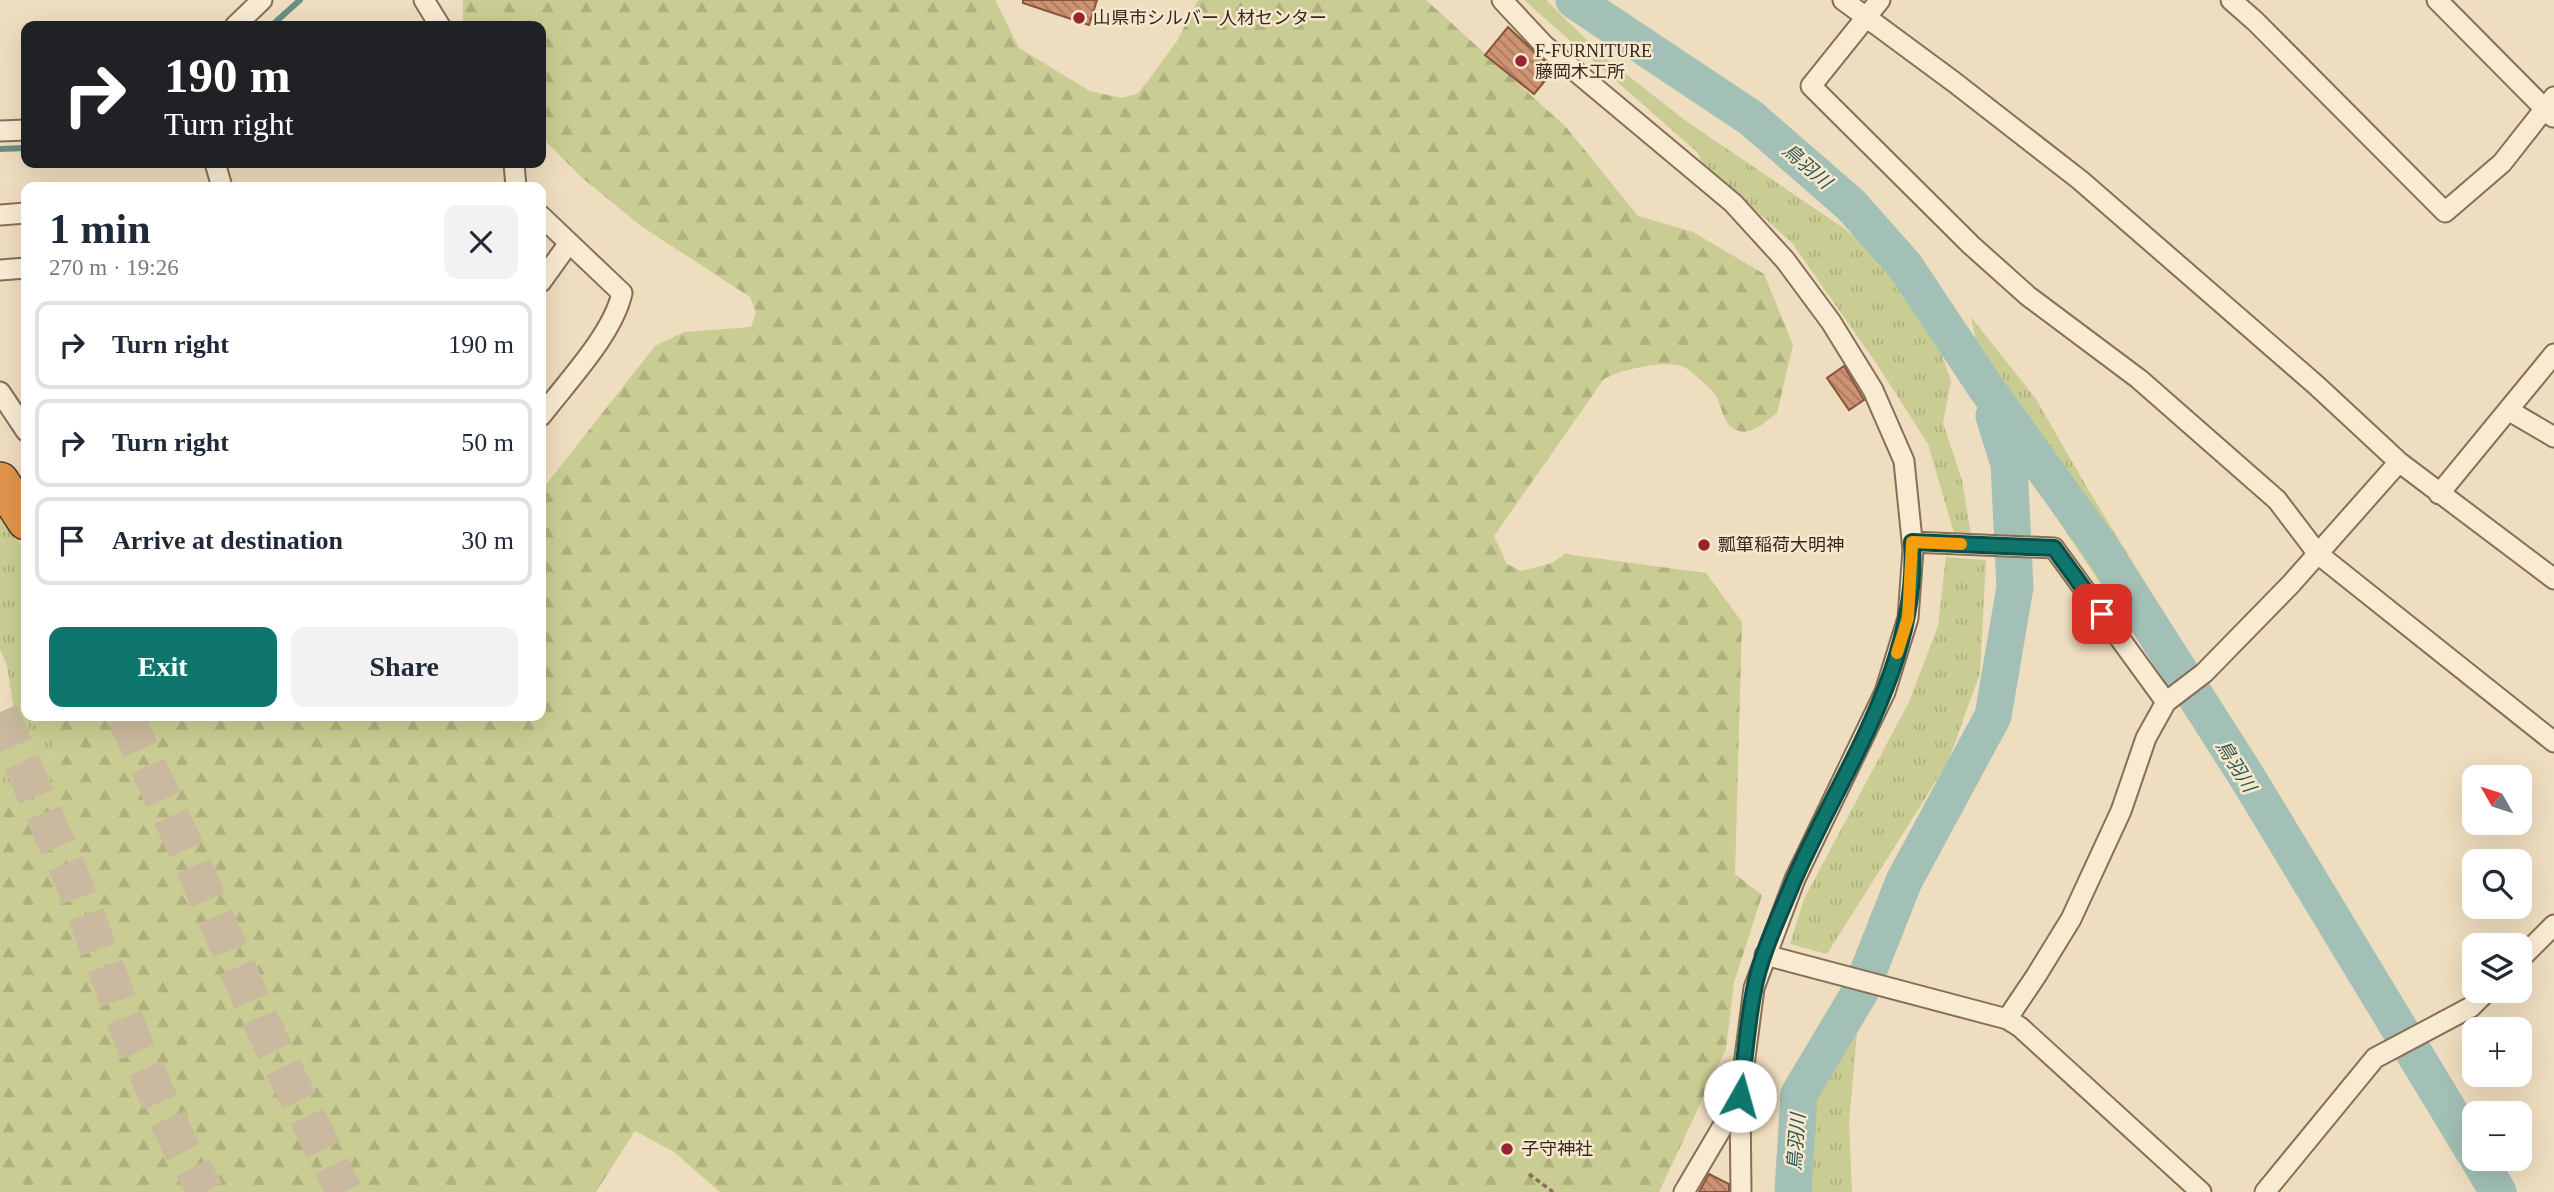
<!DOCTYPE html>
<html lang="en">
<head>
<meta charset="utf-8">
<style>
	:root { --surface:#fff; --page:#f2f2f3; --text:#1f2937; --muted:#747a83; --line:#e0e1e3; --accent:#0f766e }
	body { margin:0; font-family:"Times New Roman","Noto Sans JP",serif; background:var(--page); color:var(--text); height:100vh; display:flex; flex-direction:column; font-size:26px; white-space:nowrap }
	* { box-sizing:border-box; margin:0 }
	p { font-size:23px; color:var(--muted) }
	.icon { flex:none; width:38px; height:38px; fill:none; stroke:currentColor; stroke-width:2; stroke-linecap:round; stroke-linejoin:round }
	.map { position:relative; flex:1; overflow:hidden }
	.details { position:absolute; left:21px; top:182px; width:525px; height:539px; display:flex; flex-direction:column; background:var(--surface); border-radius:14px; box-shadow:0 7px 28px #0002 }
	.details>* { flex:none }
	.hud { position:absolute; left:21px; top:21px; width:525px; height:147px; border-radius:14px; box-shadow:0 7px 28px #0002; background:#202124; color:#fff; overflow:hidden }
	.needle { width:46px; rotate:309deg }
	.fabs { position:absolute; left:2462px; top:765px; display:grid; gap:14px }
	.fabs a { display:grid; place-items:center; width:70px; height:70px; border-radius:14px; background:var(--surface); box-shadow:0 7px 28px #0002; font-size:35px }
	.pin { position:absolute; display:grid; place-items:center; width:60px; height:60px; color:#fff; margin:-30px; border-radius:14px; box-shadow:0 4px 10px #0006 }
	.me { position:absolute; width:77px; margin:-38px; rotate:7deg; stroke-linejoin:round; filter:drop-shadow(0 0 5px #0008) }
	.turn { display:flex; align-items:center; gap:24px; height:147px; padding:0 28px; font-size:32px }
	.turn .icon { width:91px; height:91px; stroke-width:2.5 }
	.turn b { display:block; font-size:49px; line-height:60px }
	.round { display:grid; place-items:center; flex:none; width:74px; height:74px; border-radius:14px; background:var(--page) }
	.head { display:flex; align-items:center; justify-content:space-between; height:119px; padding:0 28px }
	h1 { font-size:42px; font-weight:700; line-height:52px }
	.button { display:flex; gap:14px; margin-top:auto; padding:14px 28px }
	.button a { flex:1; height:80px; border-radius:14px; background:var(--accent); color:#fff; font-size:28px; font-weight:700; line-height:80px; text-align:center }
	.button a+a { background:var(--page); color:var(--text) }
	ul { padding:0; list-style:none }
	li { display:flex; align-items:center; gap:21px; height:88px; margin:0 14px 10px; padding:0 14px; border:4px solid var(--line); border-radius:14px }
	li div { flex:1 }
	li b { display:block; font-size:26px }
	li em { font-style:normal }
	.map>svg:first-child { display:block }
	.grass { fill:url(#grass-tufts) }
	.forest { fill:url(#forest-firs) }
	.lines { fill:none; stroke-linecap:round; stroke-linejoin:round }
	.stream { stroke:#698e83; stroke-width:6 }
	.river { stroke:#a2c0b5; stroke-width:37 }
	.building { fill:url(#building-back-hatch); stroke:#87553c; stroke-width:2 }
	.highway-tunnel { stroke:#cab99e; stroke-width:37; stroke-dasharray:37 18; stroke-linecap:butt }
	.street-casing { stroke:#886e57; stroke-width:23 }
	.highway-casing { stroke:#553c2b; stroke-width:40 }
	.path { stroke:#886e57; stroke-width:3.5; stroke-dasharray:5 3.5; stroke-linecap:butt }
	.street { stroke:#f9ebd2; stroke-width:19 }
	.highway { stroke:#e1964c; stroke-width:37 }
	.route-casing { stroke:#0a4d48; stroke-width:18 }
	.route { stroke:#0f766e; stroke-width:12 }
	.slow { stroke:#f59e0b; stroke-width:12 }
	.poi-dot { fill:#98252d; stroke:#f6e8ce; stroke-width:2.5 }
	.labels { text-anchor:middle; dominant-baseline:central; stroke-width:5; stroke-linejoin:round; paint-order:stroke }
	.poi-label { font-size:18px; fill:#37271c; stroke:#f6e8ce; text-anchor:start }
	.water-label { font-size:19px; font-style:italic; fill:#2a5751; stroke:#f6e8ce }
</style>
</head>
<body>
<div class="map">
<svg width="2554" height="1192" viewBox="0 0 2554 1192">
	<defs>
		<pattern id="grass-tufts" width="24" height="20" patternUnits="userSpaceOnUse" patternTransform="scale(1.75)"><rect width="24" height="20" fill="#cacd93"/><path d="M3 7l-1-3M5 7V3M7 7l1-3M15 17l-1-3M17 17v-4M19 17l1-3" fill="none" stroke="#aeb07e"/></pattern>
		<pattern id="forest-firs" width="22" height="20" patternUnits="userSpaceOnUse" patternTransform="scale(1.75)"><rect width="22" height="20" fill="#cacd93"/><path d="M5 1l3.5 6h-7zM16 11l3.5 6h-7z" fill="#aeb07e"/></pattern>
		<pattern id="building-back-hatch" width="6" height="6" patternUnits="userSpaceOnUse" patternTransform="scale(1.75)"><rect width="6" height="6" fill="#ce9373"/><path d="M-1 5l2 2M0 0l6 6M5-1l2 2" fill="none" stroke="#a8785e"/></pattern>
	</defs>
	<rect width="100%" height="100%" fill="#efddbf"/>
	<path class="grass" d="M1524,0H1546L1603,56L1686,121L1845,229L1888,267L1942,355L1951,381L1943,423L1962,480L1971,535L1954,533L1928,444L1876,363L1792,243L1701,161L1698,153Z
		M1971,317L2036,399L2086,486L2194,662L2167,684L2054,514L2020,409L1977,348Z
		M0,512L26,552V716H54L50,785L0,794V716L14,710L7,665L0,650Z
		M1946,557L1986,560L1980,673L1948,762L1827,954L1790,944L1804,899L1909,702L1938,626Z
		M1859,1010L1849,1123L1852,1192H1808C1805,1153 1810,1089 1827,1054C1835,1038 1849,1024 1859,1010Z"/>
	<path class="forest" d="M463,0H995L1019,48L1090,91L1121,98L1137,94L1147,82L1177,41L1198,0H1426L1566,127L1638,216L1693,232L1764,274L1793,345L1777,413C1767,420 1753,435 1739,431C1723,427 1723,408 1716,396C1713,390 1690,370 1684,367C1667,359 1619,370 1604,379L1494,536L1507,564L1521,571L1552,563L1565,554L1706,573L1742,622L1735,874L1762,895L1734,983L1726,1049L1659,1192H720L674,1152L635,1131L596,1192H0V794L50,785L54,716H541V491L655,346L684,332L751,327L756,312L750,297L641,226L580,176L541,136V26H463Z"/>
	<g class="lines">
		<path class="stream" d="M271,26L300,0
			M0,149L26,148"/>
		<path class="river" d="M1574,0L1751,118L1851,205L1905,266L1986,388L2101,548L2247,777L2474,1152
			M2478,1158L2498,1192
			M1793,1192L1799,1094L1860,992L1904,881L1993,716L2015,587L2009,464L1994,416"/>
	</g>
	<path class="building" d="M1023,0H1097L1089,25L1023,3Z
		M1508,27L1554,70L1534,94L1485,55Z
		M1844,366L1864,400L1849,410L1827,378Z
		M1709,1174L1729,1184V1192H1699Z"/>
	<g class="lines">
		<path class="highway-tunnel" d="M0,712L75,886L136,1048L179,1144L206,1192
			M125,716L188,853L259,1018L344,1192"/>
		<defs>
			<path id="street" d="M424,0L440,26
				M1502,0L1544,45L1733,203L1785,260L1831,322L1873,390L1904,461L1913,550L1908,618L1885,692L1795,879L1754,988L1740,1096L1741,1192
				M1843,0L1954,82L2080,180L2316,385L2399,462L2554,579
				M1880,0L1811,86L1971,245L2028,296L2139,379L2277,500L2318,554L2554,742
				M2231,0L2255,21L2445,212L2502,163L2554,97
				M2437,0L2553,117
				M235,26L262,0
				M0,131L26,130
				M215,163L222,187
				M514,163L516,187
				M0,215L26,213
				M541,216L622,293C613,334 567,382 541,416
				M0,270L26,268
				M541,282L569,243
				M0,392L26,431
				M2508,410L2554,437
				M2439,494L2554,354
				M1912,542L2054,548L2166,702
				M1765,955L2007,1019L2020,1027L2201,1192
				M2520,959L2554,925
				M2007,1019L2036,976L2071,919L2121,811L2146,738L2166,702L2204,673L2291,584L2399,462
				M1684,1192L1740,1097
				M2265,1192L2375,1058L2471,1007L2488,990"/>
			<path id="highway" d="M0,481L26,521"/>
		</defs>
		<use href="#street" class="street-casing"/>
		<use href="#highway" class="highway-casing"/>
		<path class="path" d="M1529,1174L1553,1192"/>
		<use href="#street" class="street"/>
		<use href="#highway" class="highway"/>
	</g>
	<g class="lines">
		<defs>
			<path id="route" d="M1740,1096C1745,1061 1747,1025 1754,990C1761,953 1780,915 1794,880C1841,772 1920,665 1912,542L2054,548L2102,614"/>
		</defs>
		<use href="#route" class="route-casing"/>
		<use href="#route" class="route"/>
		<path class="slow" d="M1897,653L1908,618L1912,542L1961,544"/>
	</g>
	<g class="poi-dot">
		<circle cx="1079" cy="18" r="7"/>
		<circle cx="1521" cy="61" r="7"/>
		<circle cx="1704" cy="545" r="7"/>
		<circle cx="1507" cy="1149" r="7"/>
	</g>
	<g class="labels">
		<g class="poi-label">
			<text x="1093" y="18">山県市シルバー人材センター</text>
			<text x="1535" y="51">F-FURNITURE<tspan x="1535" dy="21">藤岡木工所</tspan></text>
			<text x="1718" y="545">瓢箪稲荷大明神</text>
			<text x="1521" y="1149">子守神社</text>
		</g>
		<g class="water-label">
			<text transform="translate(1807 166) rotate(41)">鳥羽川</text>
			<text transform="translate(2236 766) rotate(58)">鳥羽川</text>
			<text transform="translate(1796 1142) rotate(-86)">鳥羽川</text>
		</g>
	</g>
</svg>
<div class="fabs">
<a><svg class="needle" viewBox="-14 -14 28 28"><path d="M0-13l5 13h-10z" fill="#e53935"/><path d="M0 13l5-13h-10z" fill="#747a83"/></svg></a>
<a><svg class="icon" aria-label="search" viewBox="0 0 24 24"><circle cx="10" cy="10" r="6"/><path d="M15 15l6 6"/></svg></a>
<a><svg class="icon" aria-label="layers" viewBox="0 0 24 24"><path d="M12 4l9 5-9 5-9-5zM3 14l9 5 9-5"/></svg></a>
<a>+</a>
<a>−</a>
</div>
<div class="pin" style="left:2102px;top:614px;background:#d93025"><svg class="icon" aria-label="arrive" viewBox="0 0 24 24"><path d="M6 21V4h12l-3 4 3 4H6"/></svg></div>
<svg class="me" style="left:1740px;top:1096px" viewBox="-20 -20 40 40"><circle r="19" fill="#fff"/><path d="M0-13L10 11 0 6-10 11z" fill="#0f766e"/></svg>
<div class="hud">
<div class="turn"><svg class="icon" aria-label="right" viewBox="0 0 24 24"><path d="M7 20v-9h11M14 6l5 5-5 5"/></svg><div><b>190 m</b>Turn right</div></div>
</div>
<section class="details">
<div class="head"><div><h1>1 min</h1><p>270 m · 19:26</p></div><a class="round"><svg class="icon" aria-label="close" viewBox="0 0 24 24"><path d="M6 6l12 12M18 6L6 18"/></svg></a></div>
<ul>
<li><svg class="icon" aria-label="right" viewBox="0 0 24 24"><path d="M7 20v-9h11M14 6l5 5-5 5"/></svg><div><b>Turn right</b></div><em>190 m</em></li>
<li><svg class="icon" aria-label="right" viewBox="0 0 24 24"><path d="M7 20v-9h11M14 6l5 5-5 5"/></svg><div><b>Turn right</b></div><em>50 m</em></li>
<li><svg class="icon" aria-label="arrive" viewBox="0 0 24 24"><path d="M6 21V4h12l-3 4 3 4H6"/></svg><div><b>Arrive at destination</b></div><em>30 m</em></li>
</ul>
<div class="button"><a>Exit</a><a>Share</a></div>
</section>
</div>
</body>
</html>
